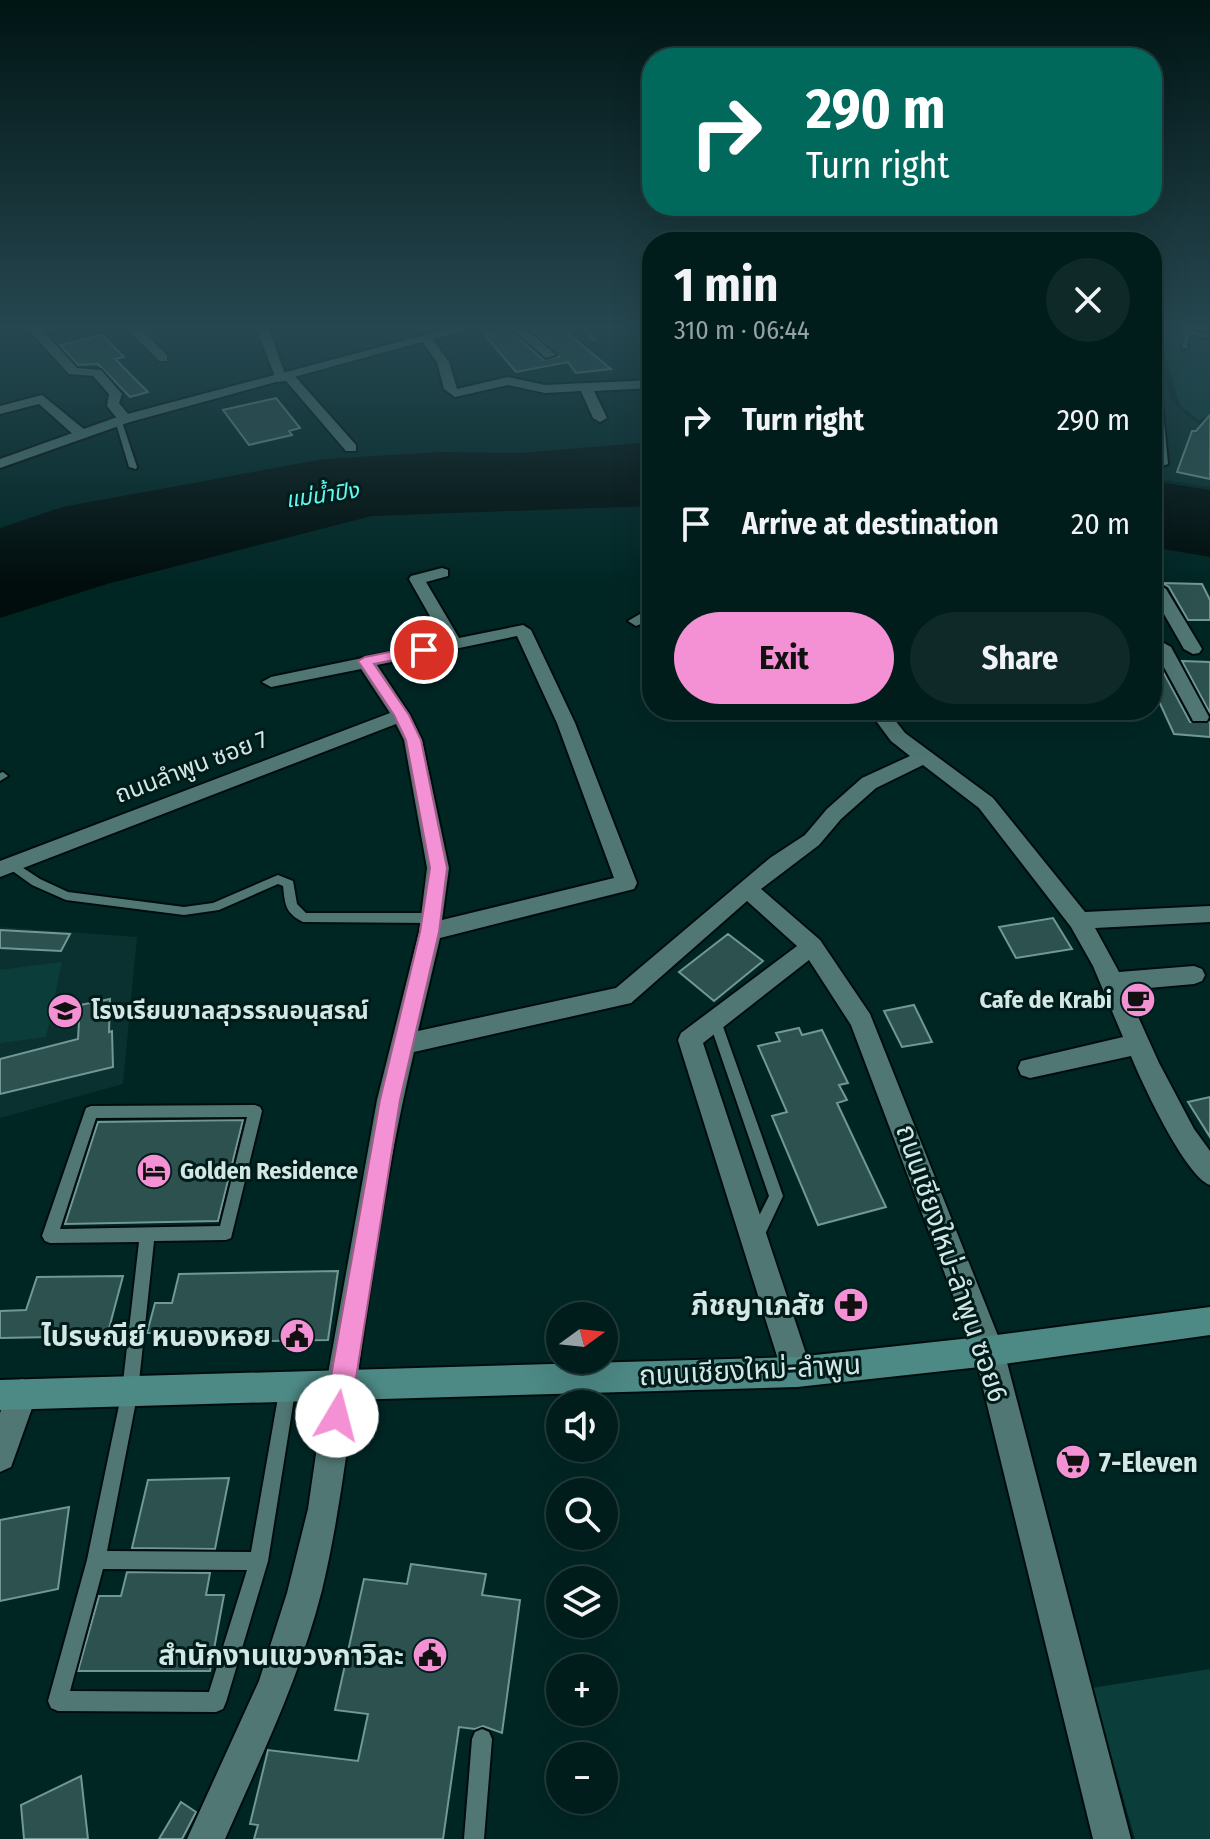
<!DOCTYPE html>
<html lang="en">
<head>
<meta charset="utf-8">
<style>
	:root { --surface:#001c1b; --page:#0e2928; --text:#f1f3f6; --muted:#95a1a3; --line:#223a3a; --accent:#f491d4 }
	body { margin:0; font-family:"Fira Sans Condensed","Noto Sans Thai",sans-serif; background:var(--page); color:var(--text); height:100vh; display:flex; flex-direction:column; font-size:30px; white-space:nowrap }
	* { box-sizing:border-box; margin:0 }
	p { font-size:26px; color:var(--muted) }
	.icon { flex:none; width:44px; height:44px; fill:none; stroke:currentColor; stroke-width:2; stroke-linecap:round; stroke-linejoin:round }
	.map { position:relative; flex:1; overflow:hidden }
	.drawer { position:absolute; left:642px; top:232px; width:520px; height:488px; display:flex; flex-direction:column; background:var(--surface); border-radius:32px; box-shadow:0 8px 32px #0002,0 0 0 2px var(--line) }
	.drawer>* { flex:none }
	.hud { position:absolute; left:642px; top:48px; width:520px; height:168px; border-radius:32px; box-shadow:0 8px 32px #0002,0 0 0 2px var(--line); background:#00695c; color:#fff; overflow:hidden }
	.needle { width:52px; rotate:75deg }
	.buttons { position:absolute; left:546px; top:1302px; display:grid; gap:16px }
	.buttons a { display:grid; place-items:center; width:72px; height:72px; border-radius:50%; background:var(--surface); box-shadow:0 8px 32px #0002,0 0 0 2px var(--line); font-size:40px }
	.pin { position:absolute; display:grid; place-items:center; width:68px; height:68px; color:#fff; margin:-34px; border:4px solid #fff; border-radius:50%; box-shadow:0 2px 8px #0007 }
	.me { position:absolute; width:88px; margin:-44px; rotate:8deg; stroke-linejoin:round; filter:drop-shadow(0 0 6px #0008) }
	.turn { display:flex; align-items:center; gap:28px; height:168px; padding:0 32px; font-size:36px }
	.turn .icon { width:104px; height:104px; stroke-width:2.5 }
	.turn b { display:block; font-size:56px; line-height:68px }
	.round { display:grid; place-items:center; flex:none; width:84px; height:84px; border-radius:42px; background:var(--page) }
	.headline { display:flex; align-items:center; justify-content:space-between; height:136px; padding:0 32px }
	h1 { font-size:48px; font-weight:700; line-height:60px }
	.primary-button { display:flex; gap:16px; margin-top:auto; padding:16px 32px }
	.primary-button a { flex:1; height:92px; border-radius:48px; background:var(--accent); color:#111; font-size:32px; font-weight:700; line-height:92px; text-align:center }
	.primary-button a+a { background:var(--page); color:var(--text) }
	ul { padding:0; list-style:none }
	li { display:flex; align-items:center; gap:24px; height:104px; padding:0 32px }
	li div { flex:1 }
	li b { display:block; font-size:30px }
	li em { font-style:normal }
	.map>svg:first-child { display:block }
	.built { fill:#0a312f }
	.green { fill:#0b3e3b }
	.water { fill:#000d0c }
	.building { fill:#2c514f; stroke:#719895; stroke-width:2 }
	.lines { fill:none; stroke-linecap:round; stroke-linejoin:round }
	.service-casing { stroke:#000d0c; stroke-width:4 }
	.minor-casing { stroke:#000d0c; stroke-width:4 }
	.tertiary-casing { stroke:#000d0c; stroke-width:4 }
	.secondary-casing { stroke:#000d0c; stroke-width:4 }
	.service { fill:#517774; fill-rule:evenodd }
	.minor { fill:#517774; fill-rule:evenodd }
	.tertiary { fill:#517774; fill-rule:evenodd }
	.secondary { fill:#4d8985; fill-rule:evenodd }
	.route { fill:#f491d4; stroke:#9f5e8a; stroke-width:2 }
	.labels { text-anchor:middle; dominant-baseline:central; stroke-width:6; stroke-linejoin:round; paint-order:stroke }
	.far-water-label { font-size:22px; font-style:italic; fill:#62f8f0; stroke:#001c1a }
	.street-label { font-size:24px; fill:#d3e7e5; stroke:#001c1a }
	.poi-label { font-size:24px; font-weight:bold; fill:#d3e7e5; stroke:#001c1a; text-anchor:start }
	.near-street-label { font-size:28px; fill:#d3e7e5; stroke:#001c1a }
	.near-poi-label { font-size:28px; font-weight:bold; fill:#d3e7e5; stroke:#001c1a; text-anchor:end }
</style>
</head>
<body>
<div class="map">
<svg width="1210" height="1839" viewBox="0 0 1210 1839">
	<rect width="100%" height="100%" fill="#002624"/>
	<path class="built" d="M1152,343L1173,403L1203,428L1210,429V487L1152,478Z
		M0,927L137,937L123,1084L0,1118Z"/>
	<path class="green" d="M1157,327H1210V416L1199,420L1180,405Z
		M62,962L46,1037L0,1043V970Z
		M1210,1669V1839H1135L1092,1688Z"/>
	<path class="water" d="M652,442V506L372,516L107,584L0,618V528L62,507L324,459L440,452L520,453Z
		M1152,481L1210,490V557L1152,547Z"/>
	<path class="building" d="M529,327H560L611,369L576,373L568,362L516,372L484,334L509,330L544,360L559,357Z
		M102,335L124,357L115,359L148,392L130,397L98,364L78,365L60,345Z
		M276,398L300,428L289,431L292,435L249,445L223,410Z
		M1210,415V479L1177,472L1192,431H1196Z
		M1162,583L1202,584L1210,600V620H1188L1169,587Z
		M1182,661L1210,662V713Z
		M1152,662H1158L1190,722H1210V737L1174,734L1152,686Z
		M1053,918L1072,949L1016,958L999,927Z
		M0,930L70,934L61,951L0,948Z
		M728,934L763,961L714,1001L679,972Z
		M110,999L109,1032L112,1031L113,1067L0,1094V1059L78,1039L80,1005Z
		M914,1005L932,1042L902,1047L884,1011Z
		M799,1028L802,1035L822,1030L848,1083L839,1085L847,1100L837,1103L886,1207L818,1225L772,1116L787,1112L758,1046L780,1041L776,1033Z
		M1210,1097V1137L1188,1102Z
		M243,1120L218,1221L65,1224L98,1122Z
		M338,1271L328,1340L162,1343L165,1333H147L155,1303H172L179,1274Z
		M123,1276L107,1336L0,1338V1311L26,1310L37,1277Z
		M229,1478L215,1549L132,1548L148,1480Z
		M69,1507L58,1589L0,1601V1520Z
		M411,1564L486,1574L482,1595L520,1600L502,1733L483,1726L475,1729L459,1727L443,1839H254L258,1825L250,1824L268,1750L358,1761L368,1714L335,1710L364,1579L407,1584Z
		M127,1572L210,1573L206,1595H224L210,1671H78L99,1596H121Z
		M81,1776L88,1839H24L21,1805Z
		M181,1802L196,1812L182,1839H159Z"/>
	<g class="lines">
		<defs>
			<path id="service" d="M579,327H586L597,339V341H593Z
				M1186,327H1192L1191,331L1210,335V339L1190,334L1187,348L1182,349Z
				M1152,398L1162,400L1168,464L1152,469V465L1160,463L1155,402H1152Z
				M115,420L122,422L137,467L136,469L129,467Z
				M3,772L8,776L0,781V773Z
				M11,860L40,879L68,892L184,907L213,903L278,875L293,881L297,904L306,913H432L438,918L432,923L303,922C285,913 285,904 283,886L278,884L219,910L184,915L66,900L32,885L7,867L5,864L7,861Z
				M715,1016L720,1017L721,1021L783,1196L761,1243L756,1245L751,1243L748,1238L769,1196L709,1021L710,1017Z
				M255,1105L260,1107L262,1111L231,1238L226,1240L154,1241L138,1391L107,1551L251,1552L280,1386L282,1380L288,1378L294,1380L296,1386L268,1561L226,1702L223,1709L216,1712L58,1711L51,1708L48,1701L87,1560L122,1391L139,1242L50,1243L45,1241L42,1236L86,1108L91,1106ZM247,1117L220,1226L60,1229L96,1118ZM103,1569L247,1570L209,1692L70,1691Z
				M482,1729L489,1732L492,1739L484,1839H464L472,1739L475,1732Z"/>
			<path id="minor" d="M26,327H39L77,368L101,370L122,394L119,403L132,419L130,422H120L107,406L109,394L93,376L69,374Z
				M125,327H138L167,355V361H159Z
				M256,327H268L285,374H293L356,445V451H346L286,381L277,382Z
				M510,327H524L556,355L546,358Z
				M423,337H431L449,362L457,389L508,377L545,385L652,380V388L594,391L607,418L600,422L593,418L581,391L545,393L508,385L455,397L444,389L437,362L421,340Z
				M42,395L85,430V436H75L39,404L0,414V406Z
				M442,568L448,570V576L426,582L459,638L523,625L531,630L575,723L637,883L634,889L626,891L440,938L418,1031L616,988L770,858L805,835L827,809L862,778L910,756L891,741L868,710H887L905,733L993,798L1085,912L1210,906V922L1095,928L1119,972L1194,966L1202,969L1205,975L1202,981L1194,984L1126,990L1159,1063L1194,1129L1210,1151V1185C1185,1176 1142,1083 1131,1056L1030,1078L1021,1075L1018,1068L1021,1061L1123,1037L1093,966L1071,927L979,808L923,765L876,788L841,819L819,845L761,889L820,940L870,1014L1004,1351L1131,1839H1093L974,1351L851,1025L809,960L703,1043L812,1372L808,1383L797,1387L786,1383L782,1372L678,1040L681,1033L797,946L747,901L631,1003L414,1052C388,1162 371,1275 356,1387C346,1455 338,1523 322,1590C300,1677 261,1757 225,1839H187L259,1681L287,1593L308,1509L326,1385L377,1100L419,932L427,868L404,740L396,724L0,877V861L390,713L361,669L271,687L262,682L271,677L444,641L409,579L411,576ZM517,636L557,723L614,878L442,920L449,868L422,740L410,715L377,665Z
				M1158,584L1166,589L1202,649L1199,653L1193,654L1184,649L1152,593V586Z
				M652,607V619L636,626L628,621Z
				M1162,642L1171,647L1209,717L1207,721H1193L1191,717L1153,647Z
				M22,1379L33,1383L37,1394L11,1467L0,1472V1413L11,1383Z"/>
			<path id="tertiary" d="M455,327H476L130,422L0,468V459L120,416Z"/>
			<path id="secondary" d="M1210,1307V1335L989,1366L797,1387L0,1410V1380L797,1357L989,1336Z"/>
		</defs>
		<use href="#service" class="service-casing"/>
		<use href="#minor" class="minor-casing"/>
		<use href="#tertiary" class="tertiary-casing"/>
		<use href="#secondary" class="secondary-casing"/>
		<use href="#service" class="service"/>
		<use href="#minor" class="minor"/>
		<use href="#tertiary" class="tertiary"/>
		<use href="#secondary" class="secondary"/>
	</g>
	<linearGradient id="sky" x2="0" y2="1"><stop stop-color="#001514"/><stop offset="0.56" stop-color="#264750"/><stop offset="1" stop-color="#264750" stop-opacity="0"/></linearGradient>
	<rect width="1210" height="585" fill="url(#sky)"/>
	<path class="route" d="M424,645L431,650L429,653L374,664L409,715L421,740L447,868L439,932L400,1100L350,1416L346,1425L337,1429L328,1425L324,1416L380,1100L420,932L430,868L406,740L394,715L358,661L365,657Z"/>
	<defs>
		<symbol id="cafe-disc" viewBox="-11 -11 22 22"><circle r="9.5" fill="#f491d4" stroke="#001c1a"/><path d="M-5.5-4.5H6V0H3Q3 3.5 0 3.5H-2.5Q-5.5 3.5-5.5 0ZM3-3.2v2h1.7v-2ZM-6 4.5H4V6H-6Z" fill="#111"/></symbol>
		<symbol id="school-disc" viewBox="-11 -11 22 22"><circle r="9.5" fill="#f491d4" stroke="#001c1a"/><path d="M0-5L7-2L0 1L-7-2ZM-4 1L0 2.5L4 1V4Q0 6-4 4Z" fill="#111"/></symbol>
		<symbol id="hotel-disc" viewBox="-11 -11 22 22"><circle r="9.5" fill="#f491d4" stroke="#001c1a"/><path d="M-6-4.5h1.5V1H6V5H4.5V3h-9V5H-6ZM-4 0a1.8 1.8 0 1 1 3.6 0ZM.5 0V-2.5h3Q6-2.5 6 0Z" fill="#111"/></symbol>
		<symbol id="pharmacy-disc" viewBox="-11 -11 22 22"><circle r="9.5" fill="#f491d4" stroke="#001c1a"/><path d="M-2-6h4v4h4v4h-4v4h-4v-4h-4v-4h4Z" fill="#111"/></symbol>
		<symbol id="civic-disc" viewBox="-11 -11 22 22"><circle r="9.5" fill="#f491d4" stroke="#001c1a"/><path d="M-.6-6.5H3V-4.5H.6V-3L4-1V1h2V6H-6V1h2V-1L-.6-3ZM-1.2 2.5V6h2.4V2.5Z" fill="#111"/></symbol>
		<symbol id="supermarket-disc" viewBox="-11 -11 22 22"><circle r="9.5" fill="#f491d4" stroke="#001c1a"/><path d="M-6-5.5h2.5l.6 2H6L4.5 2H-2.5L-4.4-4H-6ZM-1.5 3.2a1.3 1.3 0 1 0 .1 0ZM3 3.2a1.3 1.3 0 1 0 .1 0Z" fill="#111"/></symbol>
	</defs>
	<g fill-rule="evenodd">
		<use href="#cafe-disc" x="1118" y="980" width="40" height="40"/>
		<use href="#school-disc" x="45" y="991" width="40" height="40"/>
		<use href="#hotel-disc" x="134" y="1151" width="40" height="40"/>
		<use href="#pharmacy-disc" x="831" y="1285" width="40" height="40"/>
		<use href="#civic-disc" x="277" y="1316" width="40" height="40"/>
		<use href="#supermarket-disc" x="1053" y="1442" width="40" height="40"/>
		<use href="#civic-disc" x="410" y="1635" width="40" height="40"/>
	</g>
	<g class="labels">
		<g class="far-water-label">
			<text transform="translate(322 495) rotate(-8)">แม่น้ำปิง</text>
		</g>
		<g class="street-label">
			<text transform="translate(191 767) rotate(-21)">ถนนลำพูน ซอย 7</text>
		</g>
		<g class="poi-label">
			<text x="1112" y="1000" text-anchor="end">Cafe de Krabi</text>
			<text x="91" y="1011">โรงเรียนขาลสุวรรณอนุสรณ์</text>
			<text x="180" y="1171">Golden Residence</text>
		</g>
		<g class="near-street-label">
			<text transform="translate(952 1263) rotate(71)">ถนนเชียงใหม่-ลำพูน ซอย6</text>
			<text transform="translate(750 1370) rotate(-3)">ถนนเชียงใหม่-ลำพูน</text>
		</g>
		<g class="near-poi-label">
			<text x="825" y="1305">ภีชญาเภสัช</text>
			<text x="271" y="1336">ไปรษณีย์ หนองหอย</text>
			<text x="1099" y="1462" text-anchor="start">7-Eleven</text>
			<text x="404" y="1655">สำนักงานแขวงกาวิละ</text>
		</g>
	</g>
</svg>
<div class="buttons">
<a><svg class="needle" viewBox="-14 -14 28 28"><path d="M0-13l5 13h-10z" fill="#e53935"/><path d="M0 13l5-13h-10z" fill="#95a1a3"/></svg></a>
<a><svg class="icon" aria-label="sound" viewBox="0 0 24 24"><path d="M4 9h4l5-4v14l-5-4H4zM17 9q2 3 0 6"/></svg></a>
<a><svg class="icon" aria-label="search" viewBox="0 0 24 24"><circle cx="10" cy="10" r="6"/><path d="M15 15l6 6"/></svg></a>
<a><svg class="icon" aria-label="layers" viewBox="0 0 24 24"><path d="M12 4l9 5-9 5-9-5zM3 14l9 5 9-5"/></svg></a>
<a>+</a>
<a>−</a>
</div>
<div class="pin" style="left:424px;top:650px;background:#d93025"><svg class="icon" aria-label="arrive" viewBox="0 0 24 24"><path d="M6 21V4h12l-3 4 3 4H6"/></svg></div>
<svg class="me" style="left:337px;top:1416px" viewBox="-20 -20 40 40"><circle r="19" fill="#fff"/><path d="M0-13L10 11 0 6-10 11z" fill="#f491d4"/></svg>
<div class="hud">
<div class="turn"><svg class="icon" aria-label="right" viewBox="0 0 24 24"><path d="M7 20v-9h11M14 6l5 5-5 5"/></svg><div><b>290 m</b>Turn right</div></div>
</div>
<section class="drawer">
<div class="headline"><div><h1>1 min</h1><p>310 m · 06:44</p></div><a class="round"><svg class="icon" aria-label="close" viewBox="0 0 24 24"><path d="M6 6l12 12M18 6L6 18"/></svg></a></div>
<ul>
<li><svg class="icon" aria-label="right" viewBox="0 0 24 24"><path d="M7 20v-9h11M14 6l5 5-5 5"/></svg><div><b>Turn right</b></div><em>290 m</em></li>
<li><svg class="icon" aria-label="arrive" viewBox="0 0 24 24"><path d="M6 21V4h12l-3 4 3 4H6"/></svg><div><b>Arrive at destination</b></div><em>20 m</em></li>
</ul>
<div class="primary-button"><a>Exit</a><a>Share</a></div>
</section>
</div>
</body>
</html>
